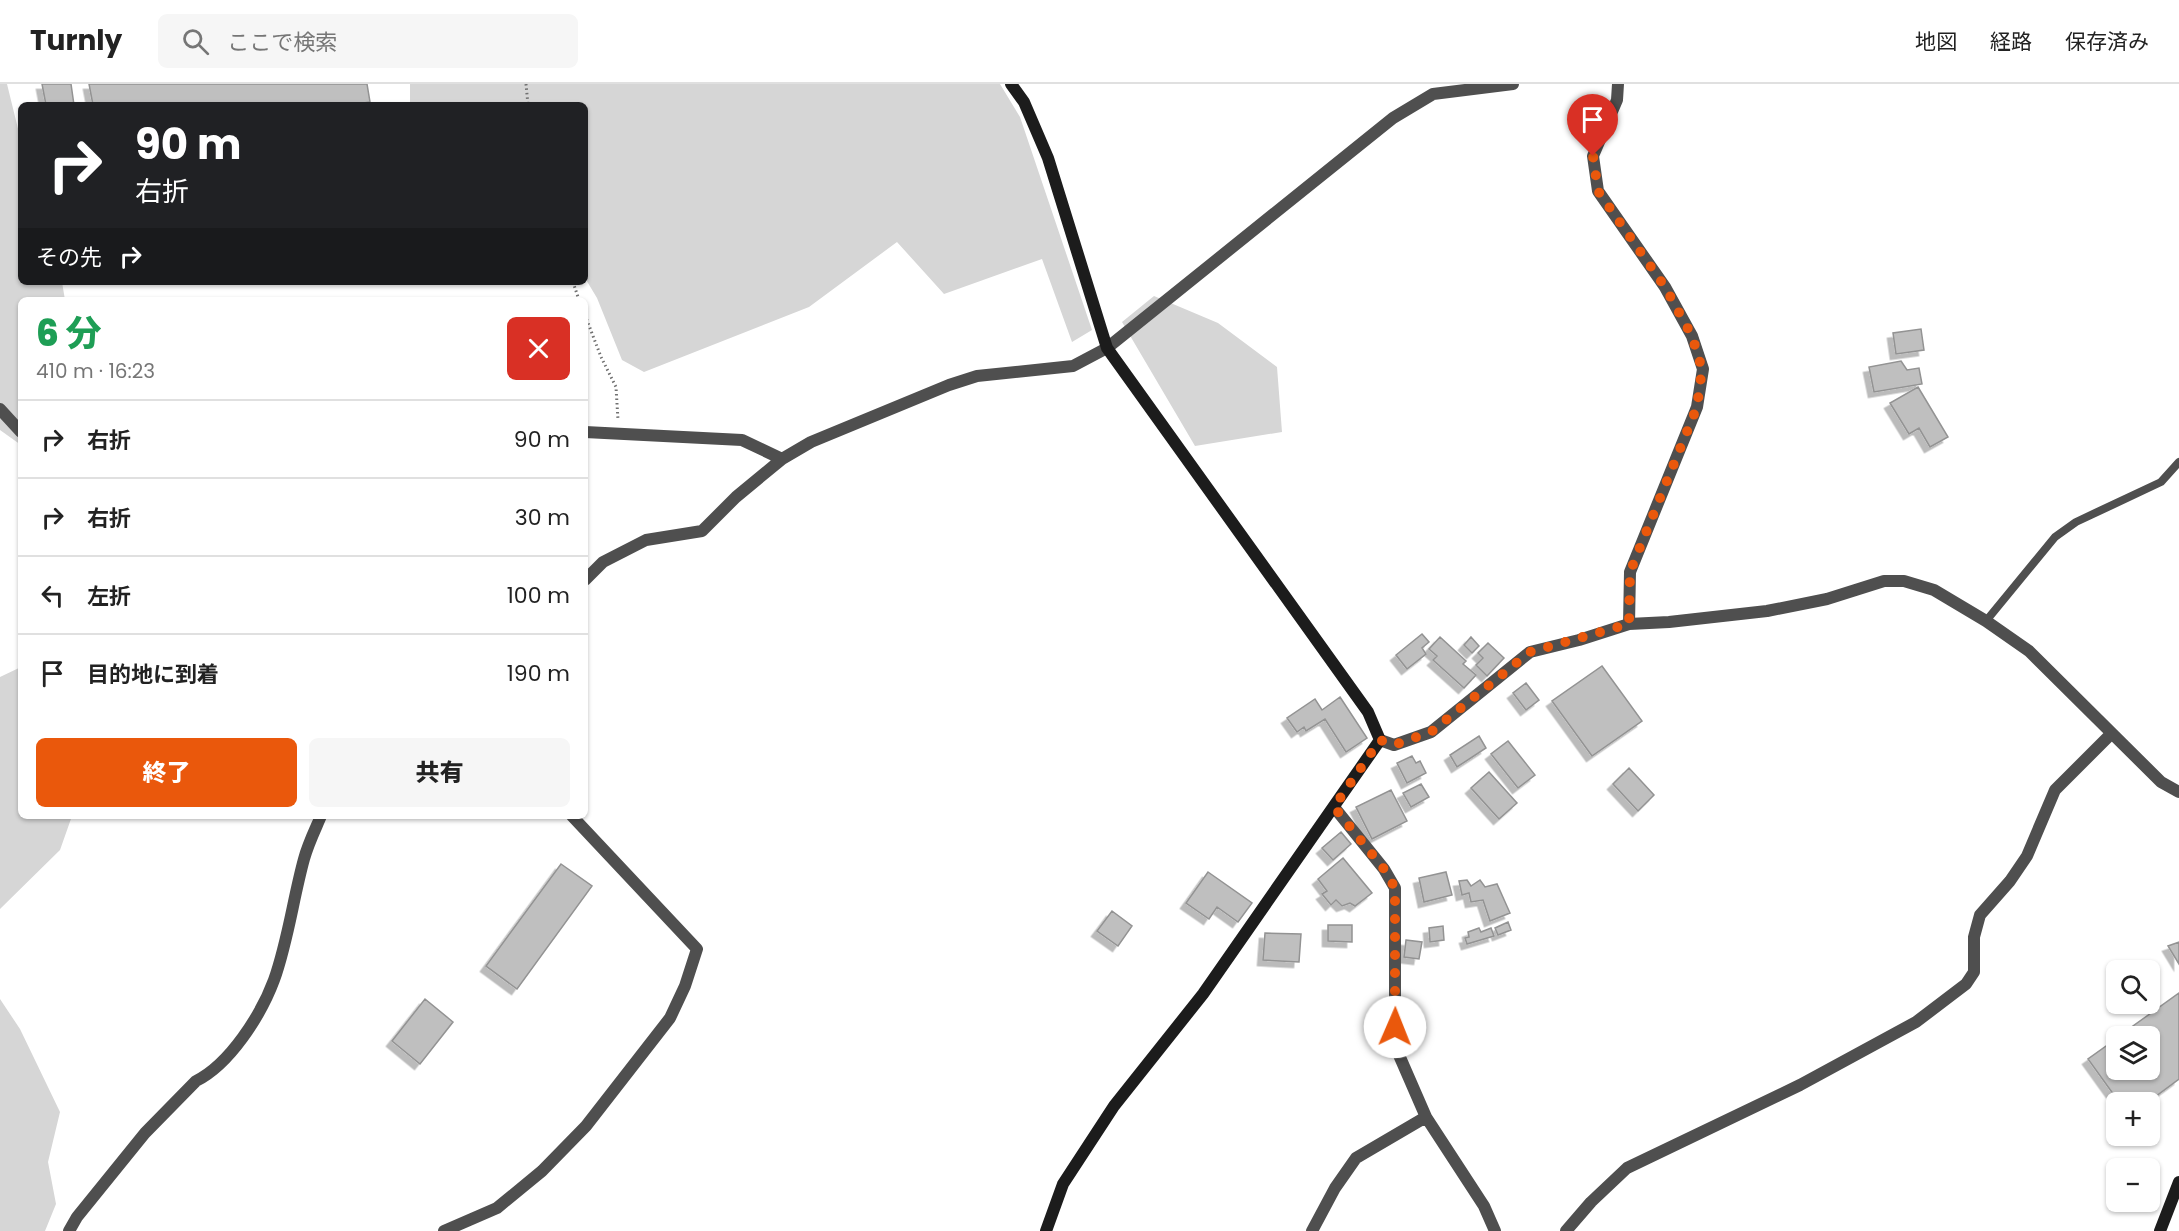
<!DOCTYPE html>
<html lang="ja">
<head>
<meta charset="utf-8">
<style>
	:root { --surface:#fff; --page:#f6f6f6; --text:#222; --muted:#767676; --line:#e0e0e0; --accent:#ea580c }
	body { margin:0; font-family:Poppins,"Noto Sans JP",sans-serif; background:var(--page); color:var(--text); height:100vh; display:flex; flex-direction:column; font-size:22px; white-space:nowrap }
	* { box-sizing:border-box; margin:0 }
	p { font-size:20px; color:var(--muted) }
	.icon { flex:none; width:33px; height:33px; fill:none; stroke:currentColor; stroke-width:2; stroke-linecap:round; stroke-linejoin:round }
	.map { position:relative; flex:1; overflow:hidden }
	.details { position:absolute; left:18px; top:213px; width:570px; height:522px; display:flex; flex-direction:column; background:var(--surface); border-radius:9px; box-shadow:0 2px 4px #0004 }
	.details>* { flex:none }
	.guide { position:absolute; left:18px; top:18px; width:570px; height:183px; border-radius:9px; box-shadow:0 2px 4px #0004; background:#202124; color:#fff; overflow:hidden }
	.fabs { position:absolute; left:2106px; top:876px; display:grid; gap:12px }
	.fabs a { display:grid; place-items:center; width:54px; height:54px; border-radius:9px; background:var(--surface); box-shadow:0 2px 4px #0004; font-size:30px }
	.pin { position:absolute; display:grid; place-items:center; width:51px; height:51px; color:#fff; margin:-62px -26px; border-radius:50% 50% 50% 0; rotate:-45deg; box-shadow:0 0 6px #0007 }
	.pin .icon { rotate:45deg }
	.me { position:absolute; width:66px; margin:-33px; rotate:1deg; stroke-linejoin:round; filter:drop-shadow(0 0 4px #0008) }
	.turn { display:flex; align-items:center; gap:21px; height:126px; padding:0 18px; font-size:27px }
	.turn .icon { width:78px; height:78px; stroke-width:2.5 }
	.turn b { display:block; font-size:42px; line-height:51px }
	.then { display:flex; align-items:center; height:57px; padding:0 18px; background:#0003; gap:12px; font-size:22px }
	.round { display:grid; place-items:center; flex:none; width:63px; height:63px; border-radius:9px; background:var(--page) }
	.headline { display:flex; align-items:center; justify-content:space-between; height:102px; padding:0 18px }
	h1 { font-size:36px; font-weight:800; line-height:45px; color:#1e9e55 }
	.primary-button { display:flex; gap:12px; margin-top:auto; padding:12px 18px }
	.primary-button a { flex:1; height:69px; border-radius:9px; background:var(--accent); color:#fff; font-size:24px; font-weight:800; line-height:69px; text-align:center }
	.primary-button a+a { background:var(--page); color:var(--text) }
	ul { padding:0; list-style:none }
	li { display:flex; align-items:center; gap:18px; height:78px; padding:0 18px; border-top:2px solid var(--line) }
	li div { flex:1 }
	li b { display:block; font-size:22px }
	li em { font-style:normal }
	header { display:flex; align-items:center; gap:36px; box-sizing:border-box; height:84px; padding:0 30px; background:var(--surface); border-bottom:2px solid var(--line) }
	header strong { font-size:28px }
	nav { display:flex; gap:33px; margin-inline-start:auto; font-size:21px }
	.search { width:420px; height:54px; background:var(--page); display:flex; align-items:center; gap:15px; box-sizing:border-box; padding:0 21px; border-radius:9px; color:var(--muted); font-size:22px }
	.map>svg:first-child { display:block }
	.green { fill:#d6d6d6 }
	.building { fill:#bfbfbf; stroke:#939393; stroke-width:1.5; filter:url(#shadow) }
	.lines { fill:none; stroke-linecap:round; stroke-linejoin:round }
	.path { stroke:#717171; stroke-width:3; stroke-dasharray:1.5 3; stroke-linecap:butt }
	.lane { stroke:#4f4f4f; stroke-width:8 }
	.street { stroke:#4f4f4f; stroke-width:12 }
	.secondary { stroke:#1c1c1c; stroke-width:12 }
	.route { stroke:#ea580c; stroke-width:10; stroke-dasharray:0 18 }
</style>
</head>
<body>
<header>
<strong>Turnly</strong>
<div class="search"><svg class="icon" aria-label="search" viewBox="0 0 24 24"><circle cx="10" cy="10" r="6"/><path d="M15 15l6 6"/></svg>ここで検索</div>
<nav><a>地図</a><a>経路</a><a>保存済み</a></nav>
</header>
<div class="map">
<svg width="2179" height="1147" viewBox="0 0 2179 1147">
	<defs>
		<filter id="shadow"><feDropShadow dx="-5.5" dy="5.5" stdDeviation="0" flood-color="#0004"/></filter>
	</defs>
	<rect width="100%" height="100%" fill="#fff"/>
	<path class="green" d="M0,0H7L21,57V198H62L65,216H21V361L0,346Z
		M410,0H1000L1020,33L1092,246L1072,258L1042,175L944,210L897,158L809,223L644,288L622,276L597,214L585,194V21H410Z
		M1154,212L1218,239L1277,283L1282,348L1195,362L1122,238Z
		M21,583V732H72L60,766L0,825V593Z
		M0,915L20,945L60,1028L48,1078L56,1120L45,1147H0Z"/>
	<path class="building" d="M42,0H71L74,21H46Z
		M89,0H367L370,18L351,21H93Z
		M1921,245L1924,266L1896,270L1893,249Z
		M1901,277L1907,286L1919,284L1922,300L1874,308L1869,283Z
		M1918,303L1948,353L1930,363L1919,344L1909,350L1890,319Z
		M1422,550L1429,558L1422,564L1426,570L1407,585L1396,571Z
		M1440,553L1466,577L1463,580L1476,591L1464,604L1433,576L1437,572L1429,565Z
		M1471,553L1479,562L1472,569L1464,561Z
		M1488,559L1504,574L1487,592L1476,581L1483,574L1478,569Z
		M1602,582L1642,637L1592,672L1552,617Z
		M1526,599L1539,616L1526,626L1513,609Z
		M1340,613L1367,654L1346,668L1325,635L1306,647L1304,643L1297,648L1287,634L1315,615L1322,626Z
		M1479,652L1486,664L1457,683L1450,671Z
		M1508,657L1535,691L1518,704L1491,670Z
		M1412,672L1416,679L1420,677L1426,689L1407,699L1397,679Z
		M1629,684L1654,711L1638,727L1613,700Z
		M1489,688L1517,719L1499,735L1471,704Z
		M1421,700L1429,713L1411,723L1403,709Z
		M1391,706L1407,737L1372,755L1356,723Z
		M1341,748L1351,760L1333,776L1322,764Z
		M1343,774L1372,809L1355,822L1350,819L1342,822L1336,816L1331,821L1322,810L1327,807L1318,795Z
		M561,780L592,802L517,905L486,882Z
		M1208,788L1252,819L1238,838L1217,823L1209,835L1186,819Z
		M1446,788L1452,811L1424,818L1419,794Z
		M1467,796L1471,802L1480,796L1485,803L1497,800L1510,829L1490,837L1483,816L1471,818L1469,809L1462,811L1459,797Z
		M1112,827L1132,842L1118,862L1097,847Z
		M1508,838L1511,846L1498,851L1495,844Z
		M1328,841H1352V858L1328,857Z
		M1443,842L1444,856L1430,858L1429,844Z
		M1479,844L1481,848L1491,844L1494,852L1467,860L1465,854L1469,853L1468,848Z
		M1265,849L1301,850L1299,878L1263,876Z
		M1406,856L1422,858L1419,875L1404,873Z
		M2179,858V880L2168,862Z
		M2179,909V995L2148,1018H2119L2088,975L2116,955V986H2150V952H2119Z
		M425,915L453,938L420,980L392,957Z"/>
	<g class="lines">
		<path class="path" d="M526,0L528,21
			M573,198L579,216
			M585,231L601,273L616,303L618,336"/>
		<path class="lane" d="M1986,537L2055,453L2076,438L2161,398L2179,378"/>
		<path class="street" d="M1618,0L1617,16L1593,72L1598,107L1665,203L1692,252L1703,285L1697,323L1630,488L1629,540
			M0,325L21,348
			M585,348L742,356L782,375
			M585,496L603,478L646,456L702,447L736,413L782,375L811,358L949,301L977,292L1073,282L1107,264L1393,34L1433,10L1513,0
			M1380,656L1394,661L1431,648L1530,568L1579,556L1629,540L1669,538L1767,527L1827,515L1884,497H1904L1934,506L1986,537L2029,567L2161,698L2179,708
			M1334,723L1384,785L1395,804V943L1399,971L1426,1033L1484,1122L1495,1147
			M69,1147L77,1133L145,1049L196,997C230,980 261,931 274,896C288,857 293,815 304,775C308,760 315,746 321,732
			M444,1147L497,1124L542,1087L586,1042L670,934L685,902L697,865L572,732
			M1312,1147L1335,1104L1356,1074L1426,1033
			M1566,1147L1591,1118L1627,1084L1800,1001L1916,938L1966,900L1974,888V853L1980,831L2010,797L2027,772L2055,706L2111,650"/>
		<path class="secondary" d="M1011,0L1024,18L1048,74L1107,264L1368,628L1380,656L1203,910L1114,1022L1063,1100L1046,1147
			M2160,1147L2179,1098"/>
	</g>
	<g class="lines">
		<path class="route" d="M1395,943V804L1384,785L1334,723L1380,656L1394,661L1431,648L1530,568L1629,540L1630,488L1697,323L1702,285L1692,252L1665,203L1598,107L1593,72"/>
	</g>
</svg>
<div class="fabs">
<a><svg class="icon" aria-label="search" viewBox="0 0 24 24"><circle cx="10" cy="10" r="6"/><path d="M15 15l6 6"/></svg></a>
<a><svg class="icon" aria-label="layers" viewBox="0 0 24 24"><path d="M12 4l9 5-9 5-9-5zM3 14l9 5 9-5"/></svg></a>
<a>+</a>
<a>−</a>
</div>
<div class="pin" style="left:1593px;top:72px;background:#d93025"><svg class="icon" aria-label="arrive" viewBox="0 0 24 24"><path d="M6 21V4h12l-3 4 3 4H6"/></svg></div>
<svg class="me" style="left:1395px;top:943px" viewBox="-20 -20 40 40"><circle r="19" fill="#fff"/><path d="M0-13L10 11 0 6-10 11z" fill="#ea580c"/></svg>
<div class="guide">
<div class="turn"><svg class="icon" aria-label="right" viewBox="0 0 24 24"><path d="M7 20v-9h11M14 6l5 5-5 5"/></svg><div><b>90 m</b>右折</div></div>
<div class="then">その先<svg class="icon" aria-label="right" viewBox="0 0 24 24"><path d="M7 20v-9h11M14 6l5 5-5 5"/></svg></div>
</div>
<section class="details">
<div class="headline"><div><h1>6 分</h1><p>410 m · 16:23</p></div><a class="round" style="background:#d93025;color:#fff"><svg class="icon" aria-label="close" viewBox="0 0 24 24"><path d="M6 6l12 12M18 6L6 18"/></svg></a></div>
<ul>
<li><svg class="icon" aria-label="right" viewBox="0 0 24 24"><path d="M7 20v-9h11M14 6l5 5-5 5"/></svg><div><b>右折</b></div><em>90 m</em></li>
<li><svg class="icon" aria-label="right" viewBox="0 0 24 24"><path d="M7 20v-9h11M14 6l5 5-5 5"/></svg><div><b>右折</b></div><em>30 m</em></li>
<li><svg class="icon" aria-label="left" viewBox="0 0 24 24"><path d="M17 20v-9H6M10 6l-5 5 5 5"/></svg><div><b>左折</b></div><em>100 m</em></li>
<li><svg class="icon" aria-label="arrive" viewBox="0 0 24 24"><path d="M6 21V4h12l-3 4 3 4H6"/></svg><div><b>目的地に到着</b></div><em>190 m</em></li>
</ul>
<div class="primary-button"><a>終了</a><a>共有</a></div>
</section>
</div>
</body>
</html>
